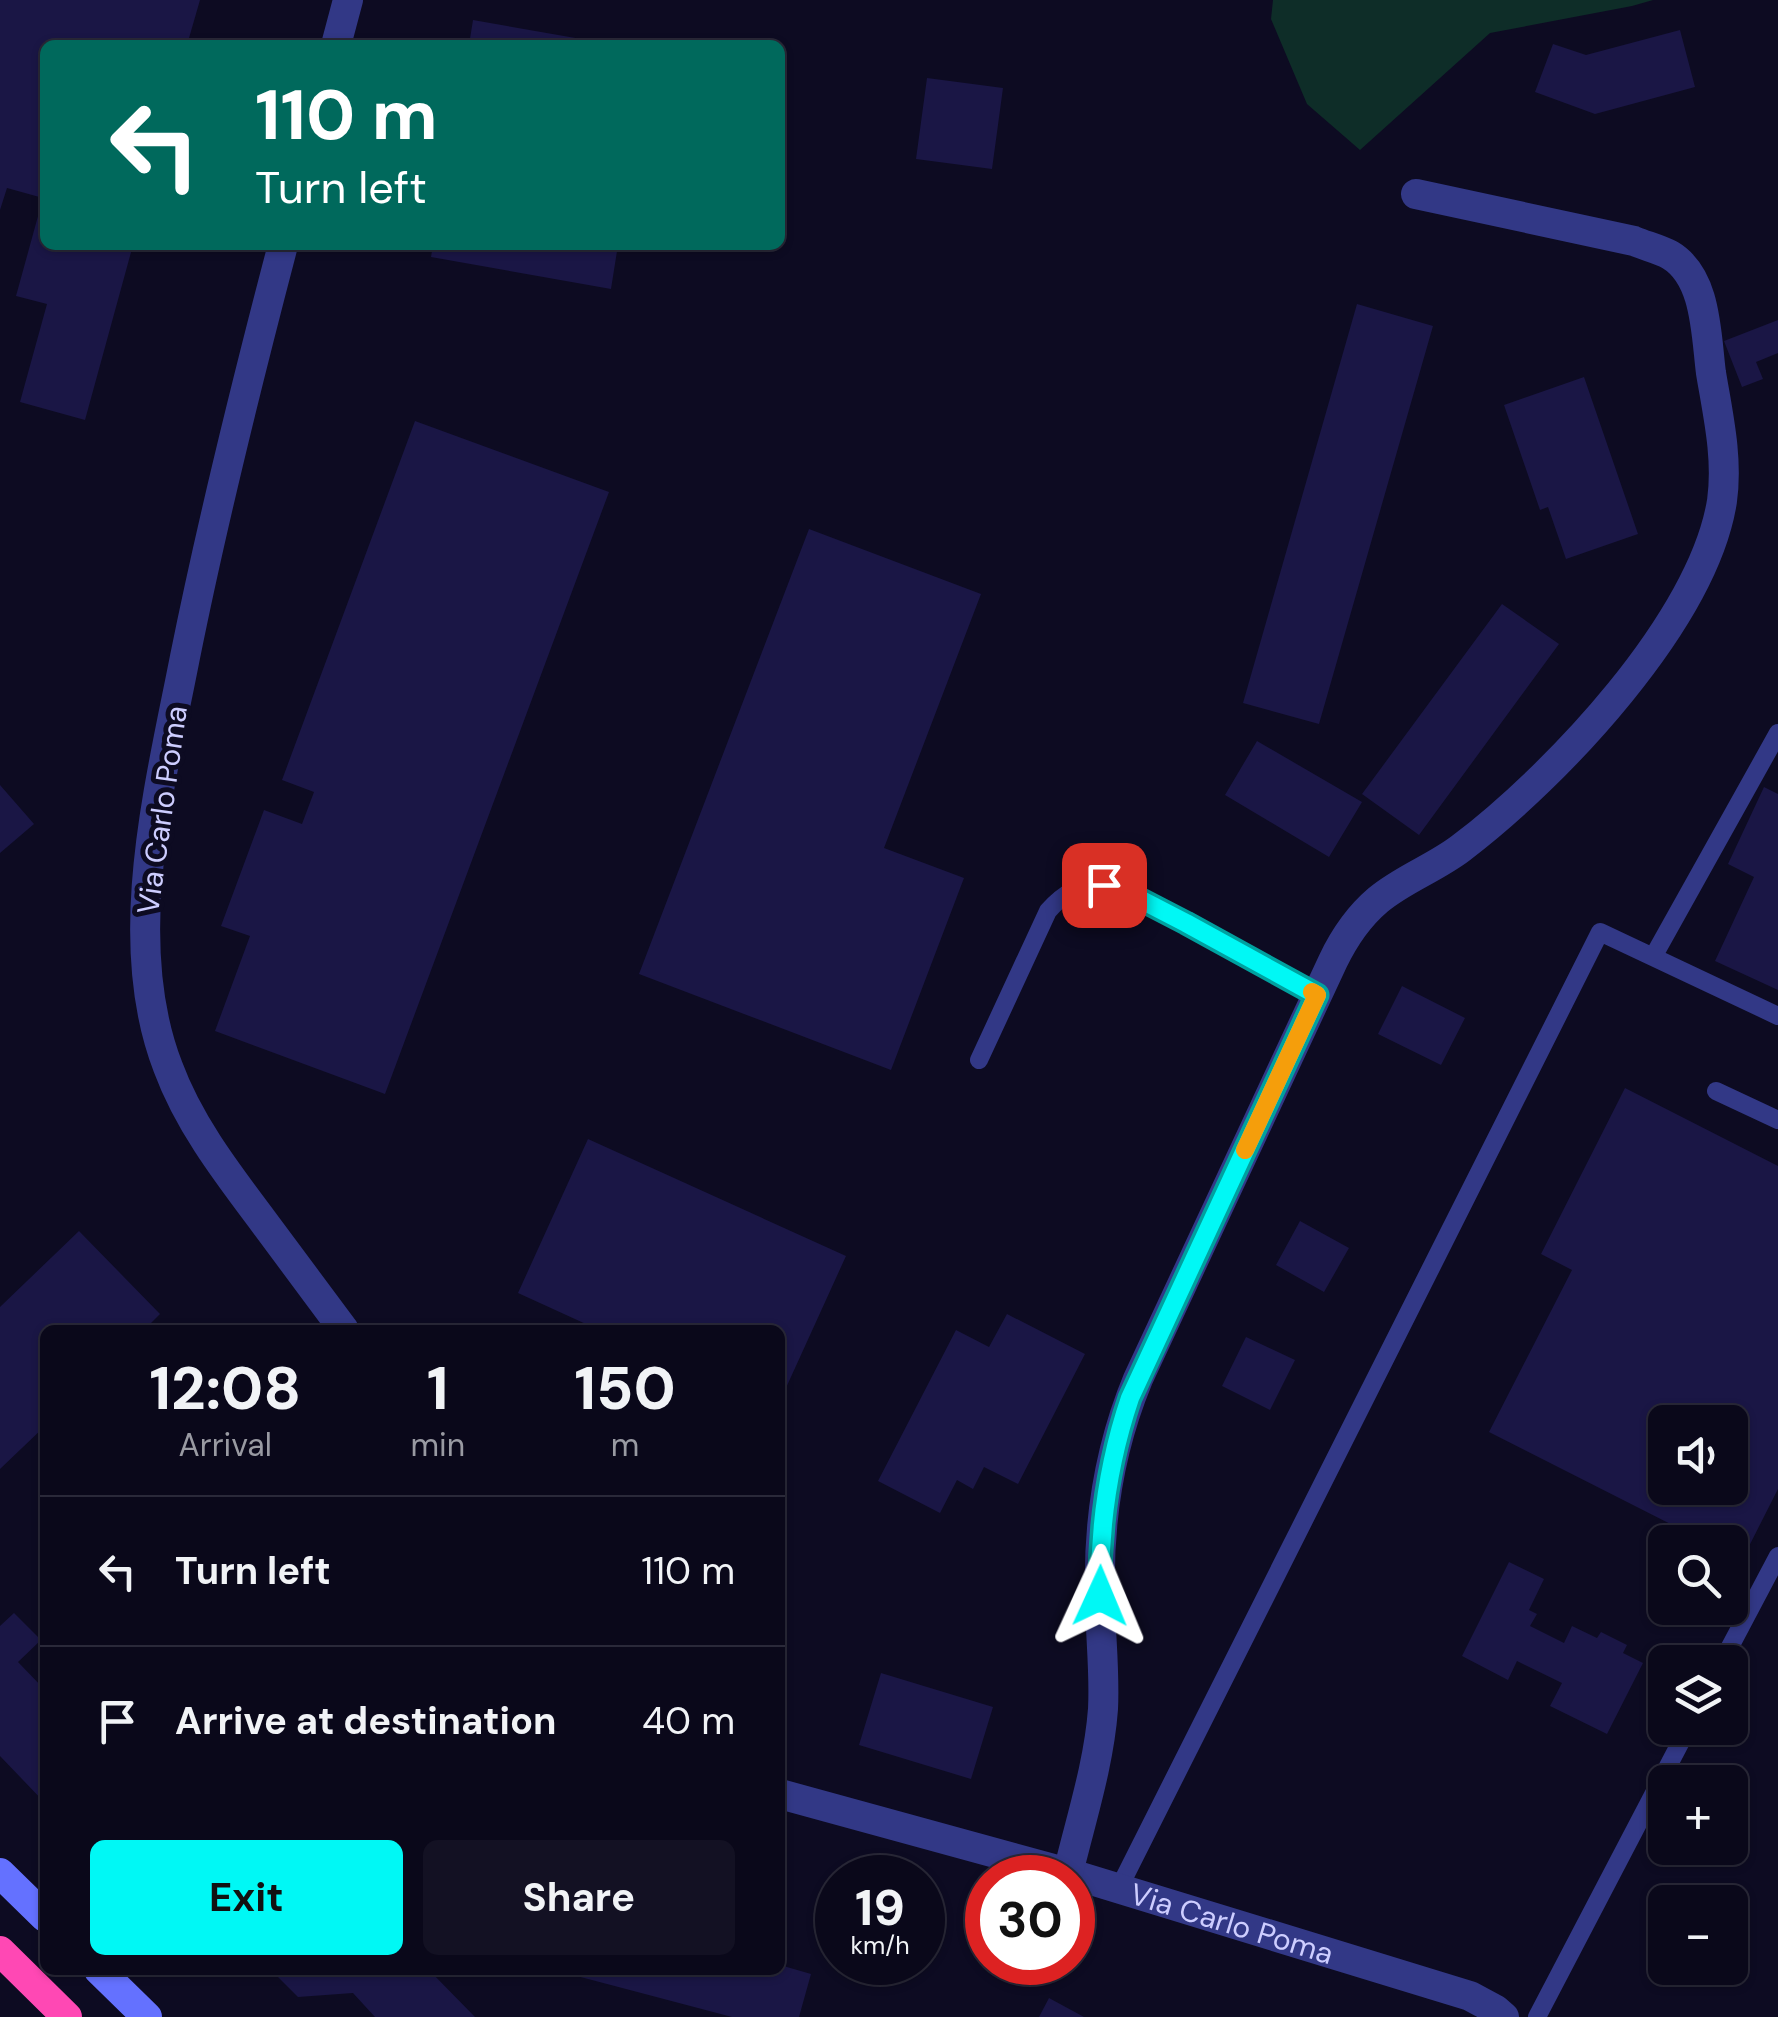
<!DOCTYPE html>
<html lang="en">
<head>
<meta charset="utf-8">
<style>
	:root { --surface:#0a081a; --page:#131123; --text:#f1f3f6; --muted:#999aa2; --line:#2a2939; --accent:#00f8f5 }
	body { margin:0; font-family:"DM Sans",sans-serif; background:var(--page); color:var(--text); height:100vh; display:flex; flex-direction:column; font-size:38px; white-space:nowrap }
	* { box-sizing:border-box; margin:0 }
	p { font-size:32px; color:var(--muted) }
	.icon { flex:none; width:55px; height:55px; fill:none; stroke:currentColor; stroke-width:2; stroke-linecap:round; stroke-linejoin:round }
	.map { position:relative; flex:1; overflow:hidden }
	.side { position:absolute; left:40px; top:1325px; width:745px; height:650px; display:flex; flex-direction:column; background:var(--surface); border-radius:15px; box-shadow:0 2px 8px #0004,0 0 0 2px var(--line) }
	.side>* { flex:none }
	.banner { position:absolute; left:40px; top:40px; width:745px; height:210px; border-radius:15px; box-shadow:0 2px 8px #0004,0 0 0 2px var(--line); background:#00695c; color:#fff; overflow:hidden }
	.fabs { position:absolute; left:1648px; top:1405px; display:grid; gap:20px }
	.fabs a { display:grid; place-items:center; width:100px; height:100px; border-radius:15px; background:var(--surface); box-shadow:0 2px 8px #0004,0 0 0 2px var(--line); font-size:50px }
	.speed { position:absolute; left:815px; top:1855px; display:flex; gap:20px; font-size:50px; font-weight:700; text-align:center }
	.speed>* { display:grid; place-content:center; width:130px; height:130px; border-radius:50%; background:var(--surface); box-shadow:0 2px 8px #0004,0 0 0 2px var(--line); line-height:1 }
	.speed small { font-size:25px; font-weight:400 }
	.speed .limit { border:15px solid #d22; background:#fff; color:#111 }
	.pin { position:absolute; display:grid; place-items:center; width:85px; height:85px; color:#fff; margin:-42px; border-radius:20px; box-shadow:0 5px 15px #0006 }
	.me { position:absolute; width:110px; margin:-55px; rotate:1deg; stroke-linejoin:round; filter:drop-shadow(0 0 8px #0008) }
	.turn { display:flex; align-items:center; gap:35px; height:210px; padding:0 50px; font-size:45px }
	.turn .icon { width:130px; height:130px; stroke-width:2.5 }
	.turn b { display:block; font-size:70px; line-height:85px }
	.eta { display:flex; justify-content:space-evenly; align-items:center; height:170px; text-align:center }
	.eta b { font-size:60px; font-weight:700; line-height:70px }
	.button { display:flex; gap:20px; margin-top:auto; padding:20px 50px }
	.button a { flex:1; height:115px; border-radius:15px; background:var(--accent); color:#111; font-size:40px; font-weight:700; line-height:115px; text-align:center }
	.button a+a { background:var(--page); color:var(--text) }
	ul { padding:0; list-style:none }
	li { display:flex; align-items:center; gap:30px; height:150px; padding:0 50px; border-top:2px solid var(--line) }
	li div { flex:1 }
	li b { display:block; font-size:38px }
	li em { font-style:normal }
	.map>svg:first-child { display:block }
	.green { fill:#0e2d28 }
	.building { fill:#1a1645; fill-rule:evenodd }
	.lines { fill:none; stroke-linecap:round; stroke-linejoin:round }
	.lane { stroke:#323886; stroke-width:18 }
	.street { stroke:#323886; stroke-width:30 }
	.secondary { stroke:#6471ff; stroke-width:30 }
	.highway { stroke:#ff48b4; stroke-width:30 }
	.route-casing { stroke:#00a19f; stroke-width:25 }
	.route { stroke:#00f8f5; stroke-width:18 }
	.slow { stroke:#f59e0b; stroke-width:18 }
	.labels { text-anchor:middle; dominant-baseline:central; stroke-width:10; stroke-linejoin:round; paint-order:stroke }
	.street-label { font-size:30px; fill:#cdcdff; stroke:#0d0b22 }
</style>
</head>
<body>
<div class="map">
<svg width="1778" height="2017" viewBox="0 0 1778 2017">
	<rect width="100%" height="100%" fill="#0d0b22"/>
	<path class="green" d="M1273,0H1653L1632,6L1490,33L1360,150L1307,104L1271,19Z"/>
	<path class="building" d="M0,0H200L187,45H45V245H133L85,420L20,402L47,304L16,296L43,198L7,188L0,210Z
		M473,20L604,43V45H469Z
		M1680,30L1695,87L1595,114L1535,92L1553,44L1586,55Z
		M927,78L1003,88L992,169L916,159Z
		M433,245H618L611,289L431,257Z
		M654,245H679L678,251L654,247Z
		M1357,304L1433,326L1319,724L1243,703Z
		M1778,320V353L1756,362L1763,379L1742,387L1724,341Z
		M1584,377L1638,534L1566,559L1548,507L1540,510L1504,405Z
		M415,421L609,492L385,1094L215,1031L250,936L221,926L264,810L302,824L314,792L282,780Z
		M809,529L981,594L884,848L964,878L891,1070L639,974Z
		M1502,604L1559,644L1419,835L1362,794Z
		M1257,741L1362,802L1329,857L1225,795Z
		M0,785L34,824L0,853Z
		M1764,787L1778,794V990L1715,961L1754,877L1728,864Z
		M1402,986L1465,1018L1441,1065L1378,1034Z
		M1625,1088L1778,1166V1489L1742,1560L1730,1554V1542H1706L1489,1432L1572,1270L1541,1254ZM1665,1422H1730V1488H1665Z
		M588,1139L846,1256L780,1401V1330H599L518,1293Z
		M1300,1221L1349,1248L1324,1292L1276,1265Z
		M79,1231L160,1314L144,1330H45V1426L0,1469V1307Z
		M1007,1314L1085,1354L1018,1484L984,1467L973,1489L957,1480L940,1513L878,1481L956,1330L989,1347Z
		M1246,1337L1295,1360L1270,1410L1222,1386Z
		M1509,1562L1544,1579L1529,1610L1537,1614L1530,1626L1564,1643L1572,1626L1597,1638L1601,1632L1627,1645L1623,1653L1643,1663L1607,1734L1550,1706L1562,1683L1517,1661L1508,1680L1462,1656Z
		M14,1613L41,1640L18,1662L45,1690V1803L0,1756V1626Z
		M881,1673L993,1707L971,1779L859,1745Z
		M780,1965L811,1974L799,2017H732L573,1975L574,1970H780Z
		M271,1970H429L475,2017H375L353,1993L298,1997Z
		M1049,1998L1084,2017H1039Z"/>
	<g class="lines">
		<path class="lane" d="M1653,957L1778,733
			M979,1060L1048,911C1062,895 1080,883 1102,885C1122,886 1142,900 1159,909C1213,936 1265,966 1317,995
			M1716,1091L1778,1120
			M1722,1662L1778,1556
			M1119,1888L1600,932L1778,1016
			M1537,2017L1688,1728"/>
		<g class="street">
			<path d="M336,45L348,0"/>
			<path d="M283,245C247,382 213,518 185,657C160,785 119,941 168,1067C189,1124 227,1173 263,1221C290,1257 317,1294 344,1330"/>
			<path id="s1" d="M780,1794L1068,1873L1470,1996L1496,2010L1504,2017"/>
			<path d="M1068,1873C1081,1819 1099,1764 1103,1709C1105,1670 1100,1633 1100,1595C1098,1520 1109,1449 1138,1379L1333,961C1344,938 1358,917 1378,900C1403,879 1435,868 1461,848C1556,776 1703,621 1722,501C1728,458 1718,415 1711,373C1706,335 1707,277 1670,255C1659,249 1646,246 1634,241L1416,194"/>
		</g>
		<path class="secondary" d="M0,1873L45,1917
			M99,1970L147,2017"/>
		<path class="highway" d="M0,1951L67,2017"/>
	</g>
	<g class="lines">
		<defs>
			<path id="route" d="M1100,1596C1099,1528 1108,1463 1130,1398L1317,995L1186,923L1128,893L1104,885"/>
		</defs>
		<use href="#route" class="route-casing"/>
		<use href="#route" class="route"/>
		<path class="slow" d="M1245,1150L1317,995L1312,992"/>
	</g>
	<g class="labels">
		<g class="street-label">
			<text transform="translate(162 810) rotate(-82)">Via Carlo Poma</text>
			<text stroke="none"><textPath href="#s1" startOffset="470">Via Carlo Poma</textPath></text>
		</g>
	</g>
</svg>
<div class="fabs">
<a><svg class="icon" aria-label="sound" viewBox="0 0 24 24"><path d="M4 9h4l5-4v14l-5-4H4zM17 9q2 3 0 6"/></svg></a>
<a><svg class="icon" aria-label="search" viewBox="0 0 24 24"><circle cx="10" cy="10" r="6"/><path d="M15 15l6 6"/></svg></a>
<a><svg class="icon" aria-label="layers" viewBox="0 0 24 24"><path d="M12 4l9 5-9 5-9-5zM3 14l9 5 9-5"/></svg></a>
<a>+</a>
<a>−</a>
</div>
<div class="speed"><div>19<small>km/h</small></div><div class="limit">30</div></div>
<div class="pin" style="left:1104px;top:885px;background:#d93025"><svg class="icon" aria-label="arrive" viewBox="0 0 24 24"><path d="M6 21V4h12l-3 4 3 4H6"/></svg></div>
<svg class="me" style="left:1100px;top:1596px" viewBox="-20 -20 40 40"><path d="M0-17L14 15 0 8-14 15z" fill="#00f8f5" stroke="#fff" stroke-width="4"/></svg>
<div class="banner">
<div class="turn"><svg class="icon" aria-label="left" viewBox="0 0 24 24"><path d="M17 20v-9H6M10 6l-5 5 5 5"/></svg><div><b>110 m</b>Turn left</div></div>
</div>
<section class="side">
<div class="eta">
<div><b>12:08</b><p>Arrival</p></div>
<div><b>1</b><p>min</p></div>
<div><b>150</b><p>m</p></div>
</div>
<ul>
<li><svg class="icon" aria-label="left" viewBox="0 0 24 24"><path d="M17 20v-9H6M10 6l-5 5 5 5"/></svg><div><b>Turn left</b></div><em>110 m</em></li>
<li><svg class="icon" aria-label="arrive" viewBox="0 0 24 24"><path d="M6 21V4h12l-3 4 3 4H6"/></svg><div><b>Arrive at destination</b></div><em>40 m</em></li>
</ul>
<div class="button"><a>Exit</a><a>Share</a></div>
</section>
</div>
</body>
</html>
